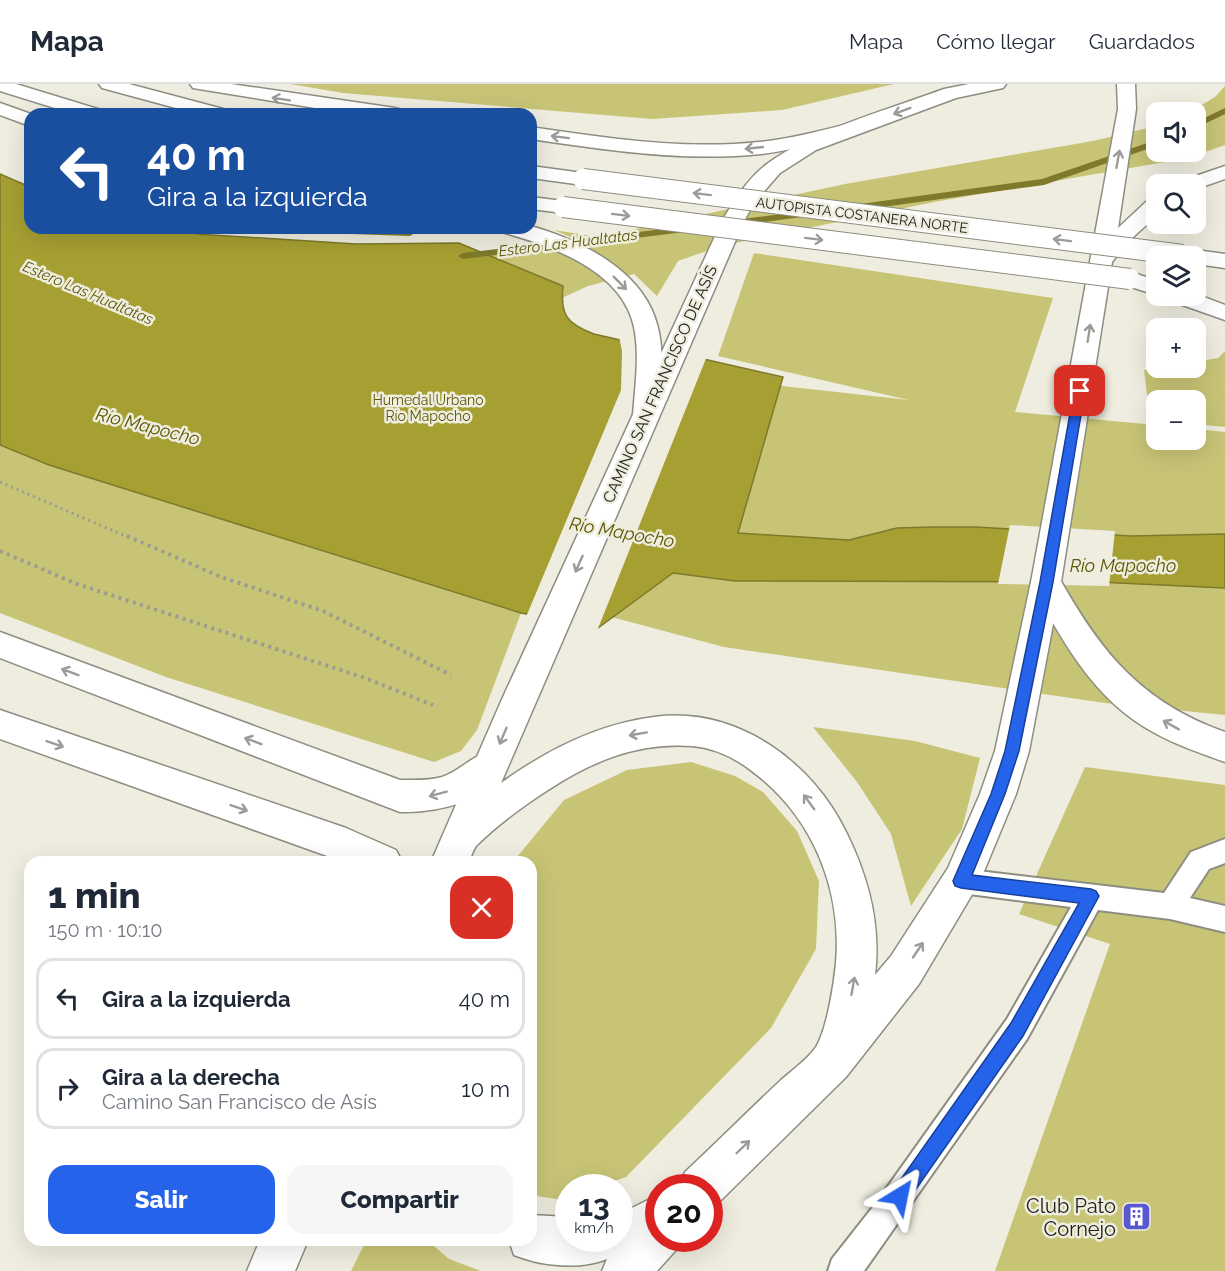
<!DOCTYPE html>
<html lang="es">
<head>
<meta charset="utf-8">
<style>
	:root { --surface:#fff; --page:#f6f6f7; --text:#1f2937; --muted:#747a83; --line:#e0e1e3; --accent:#2563eb }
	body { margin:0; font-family:Raleway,sans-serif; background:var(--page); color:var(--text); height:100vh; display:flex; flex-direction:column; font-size:22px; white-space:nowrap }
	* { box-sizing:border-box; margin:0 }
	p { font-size:20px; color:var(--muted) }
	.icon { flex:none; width:33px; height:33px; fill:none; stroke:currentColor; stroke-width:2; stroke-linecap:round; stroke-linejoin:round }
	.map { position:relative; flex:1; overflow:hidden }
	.panel { position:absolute; left:24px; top:772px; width:513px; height:390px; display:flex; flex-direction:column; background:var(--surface); border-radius:18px; box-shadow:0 6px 24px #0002 }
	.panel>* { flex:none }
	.guide { position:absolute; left:24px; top:24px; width:513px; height:126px; border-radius:18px; box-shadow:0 6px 24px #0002; background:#1a4fa0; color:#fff; overflow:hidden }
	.tools { position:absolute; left:1146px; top:18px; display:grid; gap:12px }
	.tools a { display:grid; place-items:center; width:60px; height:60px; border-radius:12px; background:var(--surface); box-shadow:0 6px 24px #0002; font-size:30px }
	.speed { position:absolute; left:555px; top:1090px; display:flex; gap:12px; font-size:30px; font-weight:700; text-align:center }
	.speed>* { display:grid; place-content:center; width:78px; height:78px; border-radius:50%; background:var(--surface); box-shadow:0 6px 24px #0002; line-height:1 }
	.speed small { font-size:15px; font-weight:400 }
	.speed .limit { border:9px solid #d22; background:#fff; color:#111 }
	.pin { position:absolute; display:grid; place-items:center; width:51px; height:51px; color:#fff; margin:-26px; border-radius:12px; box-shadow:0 3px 9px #0006 }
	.me { position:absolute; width:66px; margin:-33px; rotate:35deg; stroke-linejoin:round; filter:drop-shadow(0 0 4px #0008) }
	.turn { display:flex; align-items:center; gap:21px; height:126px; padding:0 24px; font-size:27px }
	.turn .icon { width:78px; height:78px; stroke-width:2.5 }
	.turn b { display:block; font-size:42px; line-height:51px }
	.round { display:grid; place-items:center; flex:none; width:63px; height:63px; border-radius:18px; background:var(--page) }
	.summary { display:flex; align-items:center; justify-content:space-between; height:102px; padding:0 24px }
	h1 { font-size:36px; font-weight:800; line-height:45px }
	.cta { display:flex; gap:12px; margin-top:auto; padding:12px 24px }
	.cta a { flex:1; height:69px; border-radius:18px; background:var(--accent); color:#fff; font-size:24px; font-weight:800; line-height:69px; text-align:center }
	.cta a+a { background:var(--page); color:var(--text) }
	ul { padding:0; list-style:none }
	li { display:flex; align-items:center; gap:18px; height:81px; margin:0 12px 9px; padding:0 12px; border:3px solid var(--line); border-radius:18px }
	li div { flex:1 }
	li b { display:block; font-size:22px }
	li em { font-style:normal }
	header { display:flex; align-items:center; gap:36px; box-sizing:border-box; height:84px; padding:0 30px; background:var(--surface); border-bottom:2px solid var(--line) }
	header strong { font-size:28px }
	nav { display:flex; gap:33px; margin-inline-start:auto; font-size:21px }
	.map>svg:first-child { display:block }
	.green { fill:#c8c476 }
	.water { fill:#a69f32; stroke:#7e792b; stroke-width:1.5 }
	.pier { fill:#eeeddf }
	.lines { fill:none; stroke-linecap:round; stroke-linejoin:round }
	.stream { fill:#7e792b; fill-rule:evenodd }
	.service-casing { stroke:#8d8d80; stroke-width:4 }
	.tertiary-casing { stroke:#8d8d80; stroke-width:3 }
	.secondary-casing { stroke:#8d8d80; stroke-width:3 }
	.motorway-casing { stroke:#8d8d80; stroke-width:3 }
	.path-far1 { stroke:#9d9c92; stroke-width:3; stroke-dasharray:2 4; stroke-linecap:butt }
	.path { stroke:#9d9c92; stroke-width:4; stroke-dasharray:3 4.5; stroke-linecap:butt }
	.service { fill:#fff; fill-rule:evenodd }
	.tertiary { fill:#fff; fill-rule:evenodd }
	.secondary { fill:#fff; fill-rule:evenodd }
	.motorway { fill:#fff; fill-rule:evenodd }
	.motorway-bridge-casing { stroke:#8d8d80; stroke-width:22; stroke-linecap:butt }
	.motorway-bridge { stroke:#fff; stroke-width:20 }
	.oneway { stroke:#9b9b98 }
	.route { fill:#2563eb; stroke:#184099; stroke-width:1.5 }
	.labels { text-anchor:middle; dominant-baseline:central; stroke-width:5; stroke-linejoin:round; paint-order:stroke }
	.far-street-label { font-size:14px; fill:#20201b; stroke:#eeeddf }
	.far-park-label { font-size:14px; fill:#5d5804; stroke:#eeeddf }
	.far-water-label { font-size:15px; font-style:italic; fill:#5c5701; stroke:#eeeddf }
	.street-label { font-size:16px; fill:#20201b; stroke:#eeeddf }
	.water-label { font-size:18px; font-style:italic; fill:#5c5701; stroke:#eeeddf }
	.near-poi-label { font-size:20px; fill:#20201b; stroke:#eeeddf; text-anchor:end }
</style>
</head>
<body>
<header>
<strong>Mapa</strong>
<nav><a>Mapa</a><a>Cómo llegar</a><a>Guardados</a></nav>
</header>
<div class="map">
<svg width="1225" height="1187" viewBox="0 0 1225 1187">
	<rect width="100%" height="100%" fill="#eeeddf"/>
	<path class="green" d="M290,0H894L782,26L652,35L343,9Z
		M1225,2V61L1188,74L934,118L721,162L678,177L657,212L634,190L588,202L564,213L553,228L555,246L737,297L909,316L718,272L754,169L1053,214L1015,328L1156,341V356H1196V345L1225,348V631L1105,619L724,563L514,507L101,381L0,101L30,144L222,163L452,175L579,157L554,146L598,153L845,100L1093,57L1156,42V68H1196V28H1190L1215,13Z
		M1225,267V343L1196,340V316H1156V337L1150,336L1144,286L1196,284V278L1218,274Z
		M0,361L49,381L521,529L477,646L461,667L434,678L166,593L0,529Z
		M813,643L915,657L980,674L962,745L911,822L891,750L857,698Z
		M691,678L735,692L763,708L797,747L819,797L816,865L771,944L626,1093L596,1104H568V1114L562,1116L531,1111V778H515L517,773L564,716L627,686Z
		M1085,683L1225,701V1187H995L1110,860L1019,830Z
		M366,1157H428L449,1175L481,1187H351Z"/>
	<path class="water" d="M0,90L30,103V144H174L197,150L356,160L459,159L563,202C560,231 567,240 594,250L783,293L738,449L849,456L897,444L931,443H977L1131,452L1225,450V504L1097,498L735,497L673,489L598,544L521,529L49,381L0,361Z"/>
	<path class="pier" d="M619,252L707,272L597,547L526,533L621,306L622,267Z
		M1010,441L1115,447L1109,502L998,500Z"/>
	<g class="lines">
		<path class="stream" d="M1225,24V30L1196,44V38Z
			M1156,56V62L1044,101L853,127L848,124L853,121L1042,95Z
			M814,126L817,127V131L734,142L729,139L734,136Z
			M689,142L694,145L693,147L463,175L458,172L463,169Z
			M254,144L410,146L415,149L410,152L259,147Z"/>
		<defs>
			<path id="service" d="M1225,755V779L1209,785L1190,814L1225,822V848L1170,835L1098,826L1027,955L864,1187H828L832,1175L876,1119L1007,935L1071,823L961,809L952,806L948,797L952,788L961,785L1164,809L1191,768Z"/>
			<path id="tertiary" d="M0,548L400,696C414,696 429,697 442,693C466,685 475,663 501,673L507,684C490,718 434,729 400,728L0,574Z
				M0,626L346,744L396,766L402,778H344L0,655Z"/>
			<path id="secondary" d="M969,0H1006L1003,4L956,14L816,66L780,89L754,119L744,137L501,699C547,666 598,640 654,633C737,622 813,678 847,750C869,795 881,841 875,891L891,872L948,784L980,710L995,667L1031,498L1118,25L1117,0H1135L1136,25L1118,144L1148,116L1156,115V132L1128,158L1112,178L1061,498L1029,667L1016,710L980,797L919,900L846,993L717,1120L710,1123V1104H678L685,1088C717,1058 748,1027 780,997C791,987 808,975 816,963C827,945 834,900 836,879C842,807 814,736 757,691C739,676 716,664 692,662C638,658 592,677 548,706C523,722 496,742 476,762C473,766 471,773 469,778H431L503,613L722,137C734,117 748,94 767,80C813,46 890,25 944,5Z
				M1225,82V95L1196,105V100H1181L1184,96Z
				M658,1111V1155H679L675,1167L657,1187H602L607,1175C580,1186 541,1182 514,1171L509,1156H531V1131L568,1133V1155H620V1127L632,1124Z
				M260,1156H308L295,1187H247Z"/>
			<path id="motorway" d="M0,0H16L101,26L103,30H74L0,7Z
				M99,0H129L227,26L229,30H198L102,4Z
				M190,0H231L395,24L402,26L404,30H352L199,5L193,4Z
				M0,19L31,30L30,42L0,31Z
				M853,39L860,41L863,45L860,49C827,57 794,66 761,70C684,78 606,66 531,55V43C606,54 683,66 759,58C791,55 822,46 853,39Z
				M531,82L583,89L590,91L593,95L590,99L583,101L531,94Z
				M531,113L571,118L574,123L571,128L563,129L531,125Z
				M531,142C582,157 645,187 658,244C665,272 660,302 659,331L655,337L646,340L637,337L633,331C635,302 640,272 634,243C622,187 554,163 505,149L502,144Z
				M1196,166L1225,170V184L1196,180V172H1185L1188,168Z
				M1130,188L1156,196V211L1122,200L1118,195L1122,190Z
				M1196,210L1225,221V236L1171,217L1167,212Z
				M1046,486L1057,490C1099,566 1140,618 1225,648V678C1200,669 1176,661 1153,648C1094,616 1061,556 1031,498L1035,490Z"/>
		</defs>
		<use href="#service" class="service-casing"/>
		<use href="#tertiary" class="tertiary-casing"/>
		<use href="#secondary" class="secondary-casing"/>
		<use href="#motorway" class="motorway-casing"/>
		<path class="path-far1" d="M0,398L130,454"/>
		<path class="path" d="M127,452L221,493L323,527L451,591
			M0,467L77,500L365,594L433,621"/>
		<use href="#service" class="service"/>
		<use href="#tertiary" class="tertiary"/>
		<use href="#secondary" class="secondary"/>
		<use href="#motorway" class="motorway"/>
		<defs>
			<path id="motorway-bridge" d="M583,95L1183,171
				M563,123L1130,195"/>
		</defs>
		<use href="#motorway-bridge" class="motorway-bridge-casing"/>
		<use href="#motorway-bridge" class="motorway-bridge"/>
	</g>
	<defs><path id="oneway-shaft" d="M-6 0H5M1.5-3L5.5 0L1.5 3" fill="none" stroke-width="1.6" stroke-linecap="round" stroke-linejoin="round" transform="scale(1.5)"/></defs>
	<g class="oneway">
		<use href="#oneway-shaft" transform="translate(281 15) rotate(-171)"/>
		<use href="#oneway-shaft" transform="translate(902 27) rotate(160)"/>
		<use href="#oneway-shaft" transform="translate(560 53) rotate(-173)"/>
		<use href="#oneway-shaft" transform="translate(754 64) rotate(174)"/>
		<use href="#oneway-shaft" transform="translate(1118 75) rotate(-80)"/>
		<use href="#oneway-shaft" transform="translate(702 110) rotate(-173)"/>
		<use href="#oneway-shaft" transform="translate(621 131) rotate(7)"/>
		<use href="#oneway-shaft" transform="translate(814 155) rotate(7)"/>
		<use href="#oneway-shaft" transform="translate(1062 156) rotate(-173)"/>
		<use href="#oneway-shaft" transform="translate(620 199) rotate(45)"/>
		<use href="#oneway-shaft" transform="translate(1089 249) rotate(-81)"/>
		<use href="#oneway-shaft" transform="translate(579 480) rotate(114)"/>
		<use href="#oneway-shaft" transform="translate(70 588) rotate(-159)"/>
		<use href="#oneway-shaft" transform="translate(1171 641) rotate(-151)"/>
		<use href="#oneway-shaft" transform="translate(638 650) rotate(170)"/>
		<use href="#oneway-shaft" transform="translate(503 652) rotate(113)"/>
		<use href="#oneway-shaft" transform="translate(253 657) rotate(-160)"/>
		<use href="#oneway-shaft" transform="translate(55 660) rotate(19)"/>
		<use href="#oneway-shaft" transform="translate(438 710) rotate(165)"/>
		<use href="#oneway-shaft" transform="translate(809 718) rotate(-126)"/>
		<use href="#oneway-shaft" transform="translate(239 724) rotate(19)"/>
		<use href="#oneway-shaft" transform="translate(918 866) rotate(-56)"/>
		<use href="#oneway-shaft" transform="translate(853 902) rotate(-80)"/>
		<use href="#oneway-shaft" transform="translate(743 1063) rotate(-44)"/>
	</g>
	<path class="route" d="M1080,304L1085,307L1053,498L1019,667L1005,710L972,791L1091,805L1096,807L1099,812L1023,952L907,1118L900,1121L894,1118L891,1112L894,1105L1011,939L1079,819L961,804L955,802L953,797L991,710L1005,667L1040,498L1074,307Z"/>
	<defs>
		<symbol id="building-square" viewBox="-11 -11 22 22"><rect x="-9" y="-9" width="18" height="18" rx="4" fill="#5a58d0" stroke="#eeeddf"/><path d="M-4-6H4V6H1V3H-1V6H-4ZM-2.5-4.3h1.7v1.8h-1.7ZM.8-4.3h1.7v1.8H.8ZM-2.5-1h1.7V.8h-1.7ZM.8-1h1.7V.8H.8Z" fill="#fff"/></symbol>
	</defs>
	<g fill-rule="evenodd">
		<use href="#building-square" x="1120" y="1116" width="33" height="33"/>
	</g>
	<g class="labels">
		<g class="far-street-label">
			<text transform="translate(862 131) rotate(7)">AUTOPISTA COSTANERA NORTE</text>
		</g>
		<g class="far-park-label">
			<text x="428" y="316">Humedal Urbano<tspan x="428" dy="16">Río Mapocho</tspan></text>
		</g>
		<g class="far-water-label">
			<text transform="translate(568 159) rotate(-7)">Estero Las Hualtatas</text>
			<text transform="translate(88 209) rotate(23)">Estero Las Hualtatas</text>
		</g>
		<g class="street-label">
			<text transform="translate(660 300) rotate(-66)">CAMINO SAN FRANCISCO DE ASÍS</text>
		</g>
		<g class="water-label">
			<text transform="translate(148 342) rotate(14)">Río Mapocho</text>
			<text transform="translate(622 448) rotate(10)">Río Mapocho</text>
			<text x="1123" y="481">Río Mapocho</text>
		</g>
		<g class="near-poi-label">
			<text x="1116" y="1122">Club Pato<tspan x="1116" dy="23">Cornejo</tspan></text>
		</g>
	</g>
</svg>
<div class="tools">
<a><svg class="icon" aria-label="sound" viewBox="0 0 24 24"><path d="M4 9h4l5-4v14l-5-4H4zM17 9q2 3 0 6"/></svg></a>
<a><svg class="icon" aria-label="search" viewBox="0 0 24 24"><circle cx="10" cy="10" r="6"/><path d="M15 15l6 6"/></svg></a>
<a><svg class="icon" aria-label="layers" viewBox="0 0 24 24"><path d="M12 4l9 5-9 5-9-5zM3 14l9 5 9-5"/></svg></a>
<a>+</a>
<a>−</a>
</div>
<div class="speed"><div>13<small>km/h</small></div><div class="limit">20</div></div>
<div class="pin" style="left:1080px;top:307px;background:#d93025"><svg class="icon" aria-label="arrive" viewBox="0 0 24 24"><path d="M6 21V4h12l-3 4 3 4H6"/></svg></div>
<svg class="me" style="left:900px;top:1112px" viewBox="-20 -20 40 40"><path d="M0-17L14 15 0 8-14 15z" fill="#2563eb" stroke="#fff" stroke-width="4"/></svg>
<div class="guide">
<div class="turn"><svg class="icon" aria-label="left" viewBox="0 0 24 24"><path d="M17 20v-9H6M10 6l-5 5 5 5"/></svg><div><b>40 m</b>Gira a la izquierda</div></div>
</div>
<section class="panel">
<div class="summary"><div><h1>1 min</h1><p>150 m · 10:10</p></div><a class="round" style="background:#d93025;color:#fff"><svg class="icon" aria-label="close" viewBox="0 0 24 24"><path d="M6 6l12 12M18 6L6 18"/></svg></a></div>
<ul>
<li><svg class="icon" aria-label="left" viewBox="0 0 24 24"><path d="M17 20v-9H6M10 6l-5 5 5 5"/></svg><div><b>Gira a la izquierda</b></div><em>40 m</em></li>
<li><svg class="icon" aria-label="right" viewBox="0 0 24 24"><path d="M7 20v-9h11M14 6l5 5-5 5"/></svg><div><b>Gira a la derecha</b><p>Camino San Francisco de Asís</p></div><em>10 m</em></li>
</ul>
<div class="cta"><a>Salir</a><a>Compartir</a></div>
</section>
</div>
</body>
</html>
